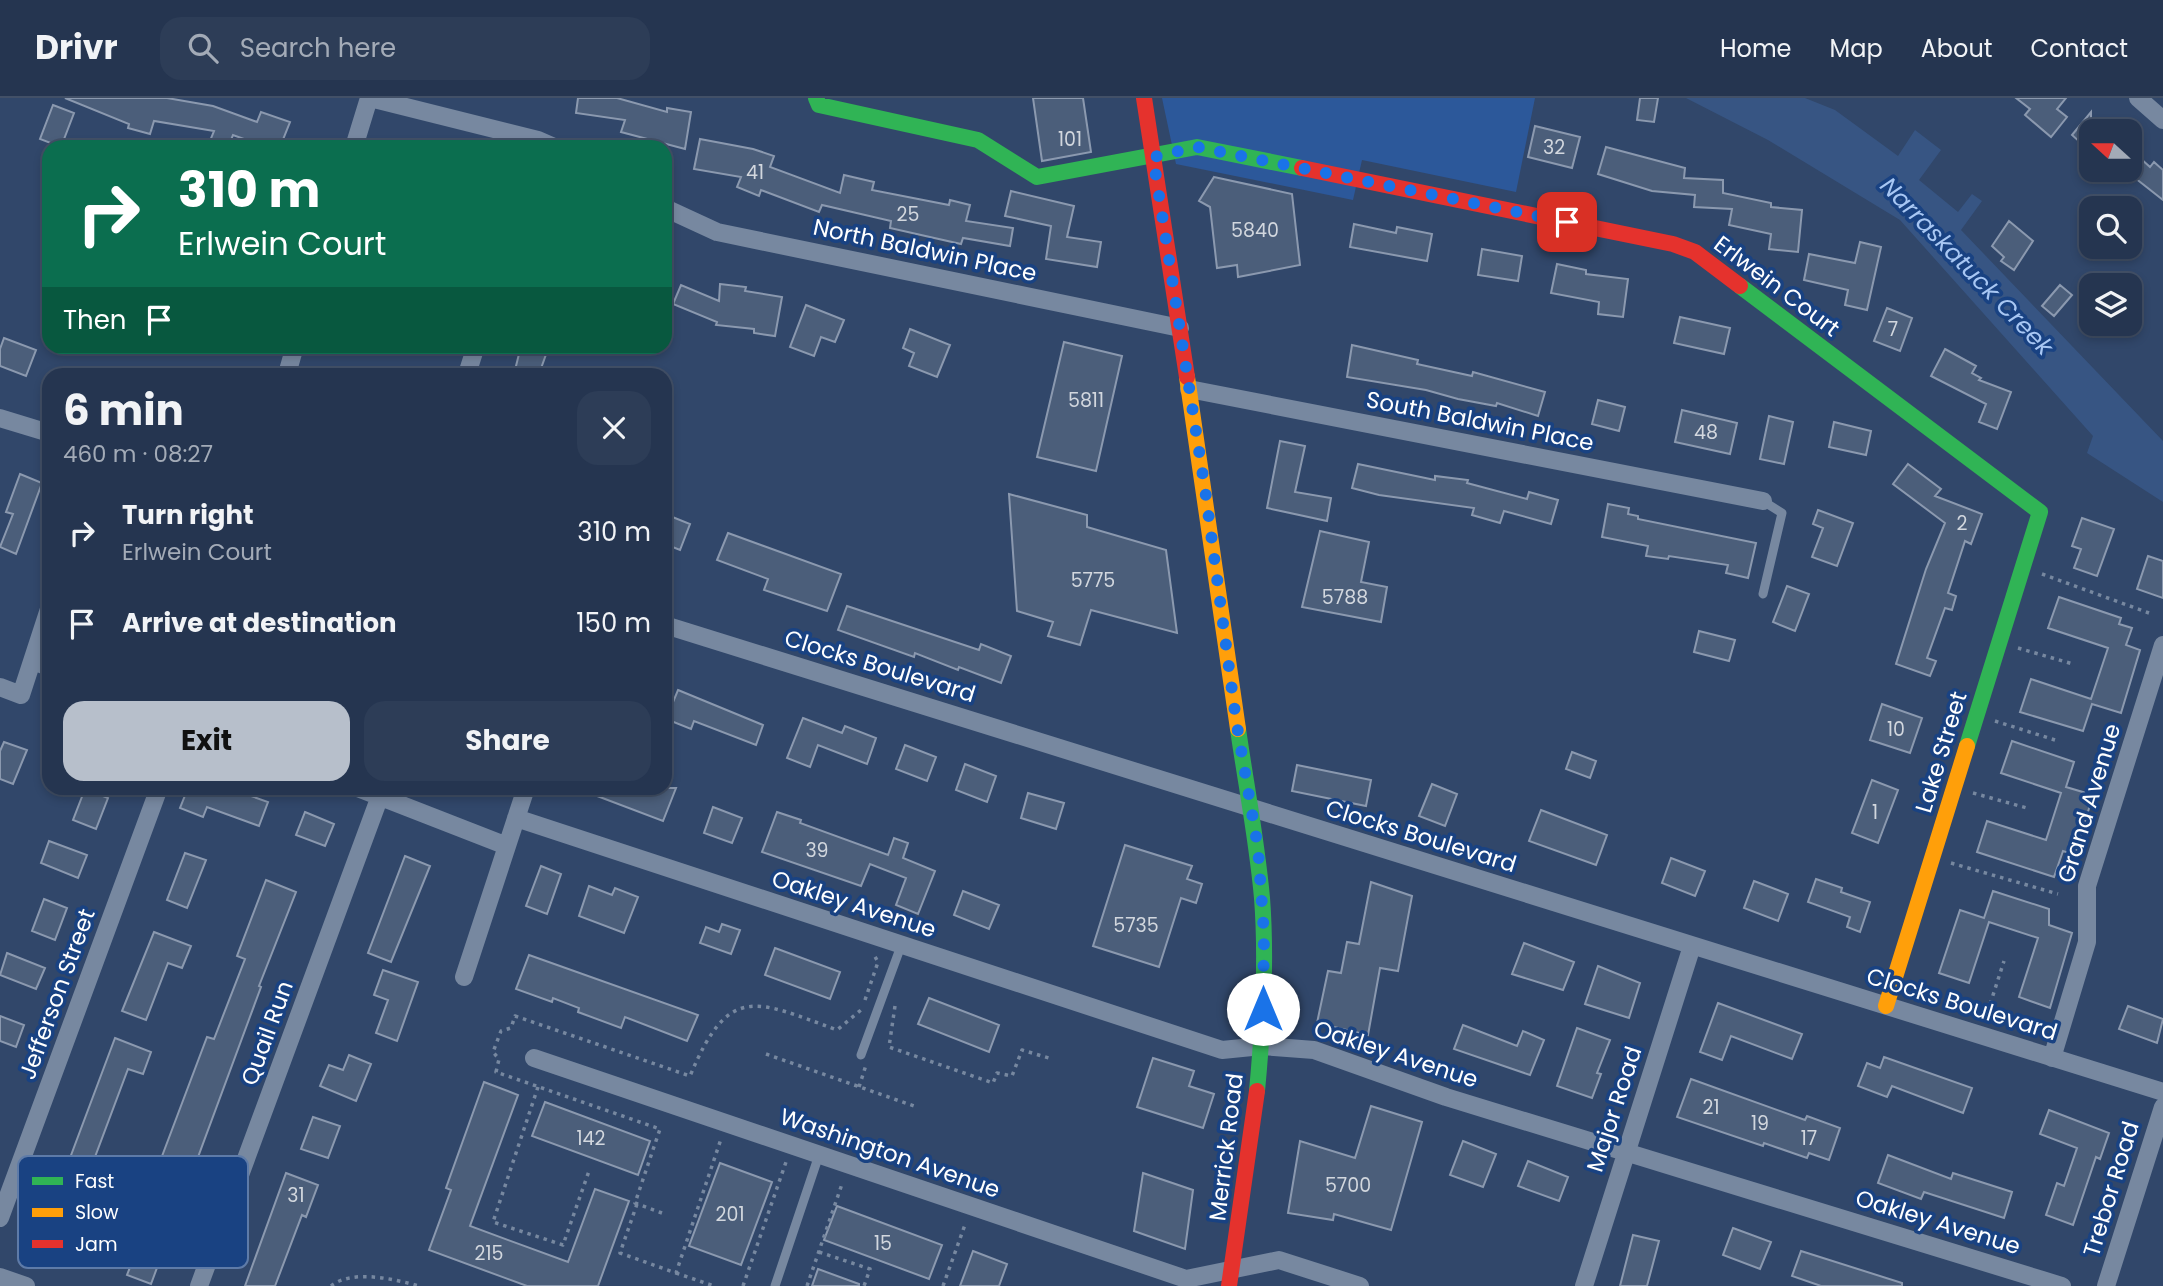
<!DOCTYPE html>
<html lang="en">
<head>
<meta charset="utf-8">
<style>
	:root { --surface:#253550; --page:#2d3d57; --text:#f1f3f6; --muted:#a3abb7; --line:#425067; --accent:#b7bfcb }
	body { margin:0; font-family:Poppins,sans-serif; background:var(--page); color:var(--text); height:100vh; display:flex; flex-direction:column; font-size:26px; white-space:nowrap }
	* { box-sizing:border-box; margin:0 }
	p { font-size:23px; color:var(--muted) }
	.icon { flex:none; width:38px; height:38px; fill:none; stroke:currentColor; stroke-width:2; stroke-linecap:round; stroke-linejoin:round }
	.map { position:relative; flex:1; overflow:hidden }
	.sheet { position:absolute; left:42px; top:270px; width:630px; height:427px; display:flex; flex-direction:column; background:var(--surface); border-radius:21px; box-shadow:0 4px 10px #0003,0 0 0 2px var(--line) }
	.sheet>* { flex:none }
	.top-card { position:absolute; left:42px; top:42px; width:630px; height:214px; border-radius:21px; box-shadow:0 4px 10px #0003,0 0 0 2px var(--line); background:#0b6e4f; color:#fff; overflow:hidden }
	.needle { width:46px; rotate:291deg }
	.tools { position:absolute; left:2079px; top:21px; display:grid; gap:14px }
	.tools a { display:grid; place-items:center; width:63px; height:63px; border-radius:14px; background:var(--surface); box-shadow:0 4px 10px #0003,0 0 0 2px var(--line); font-size:35px }
	.pin { position:absolute; display:grid; place-items:center; width:60px; height:60px; color:#fff; margin:-30px; border-radius:14px; box-shadow:0 4px 10px #0006 }
	.me { position:absolute; width:77px; margin:-38px; rotate:0deg; stroke-linejoin:round; filter:drop-shadow(0 0 5px #0008) }
	.turn { display:flex; align-items:center; gap:24px; height:147px; padding:0 21px; font-size:32px }
	.turn .icon { width:91px; height:91px; stroke-width:2.5 }
	.turn b { display:block; font-size:49px; line-height:60px }
	.then { display:flex; align-items:center; height:66px; padding:0 21px; background:#0003; gap:14px; font-size:26px }
	.round { display:grid; place-items:center; flex:none; width:74px; height:74px; border-radius:21px; background:var(--page) }
	.head { display:flex; align-items:center; justify-content:space-between; height:119px; padding:0 21px }
	h1 { font-size:42px; font-weight:700; line-height:52px }
	.action { display:flex; gap:14px; margin-top:auto; padding:14px 21px }
	.action a { flex:1; height:80px; border-radius:21px; background:var(--accent); color:#111; font-size:28px; font-weight:700; line-height:80px; text-align:center }
	.action a+a { background:var(--page); color:var(--text) }
	ul { padding:0; list-style:none }
	li { display:flex; align-items:center; gap:21px; height:91px; padding:0 21px }
	li div { flex:1 }
	li b { display:block; font-size:26px }
	li em { font-style:normal }
	header { display:flex; align-items:center; gap:42px; box-sizing:border-box; height:98px; padding:0 35px; background:var(--surface); border-bottom:2px solid var(--line) }
	header strong { font-size:33px }
	nav { display:flex; gap:38px; margin-inline-start:auto; font-size:24px }
	.search { width:490px; height:63px; background:var(--page); display:flex; align-items:center; gap:18px; box-sizing:border-box; padding:0 24px; border-radius:21px; color:var(--muted); font-size:26px }
	.map>svg:first-child { display:block }
	.green { fill:#2c589a }
	.water { fill:#375583 }
	.building { fill:#4b5e7a; stroke:#8b99af; stroke-width:2 }
	.lines { fill:none; stroke-linecap:round; stroke-linejoin:round }
	.path { stroke:#7788a0; stroke-width:3.5; stroke-dasharray:3.5 5; stroke-linecap:butt }
	.lane { stroke:#7788a0; stroke-width:9 }
	.street { stroke:#7788a0; stroke-width:18 }
	.fast { stroke:#30b455; stroke-width:16 }
	.slow { stroke:#ff9f0a; stroke-width:16 }
	.jam { stroke:#e5322d; stroke-width:16 }
	.route { stroke:#1a73e8; stroke-width:12; stroke-dasharray:0 21.6 }
	.labels { text-anchor:middle; dominant-baseline:central; stroke-width:7; stroke-linejoin:round; paint-order:stroke }
	.number-label { font-size:19px; fill:#d2d7de }
	.street-label { font-size:23px; fill:#fff; stroke:#194282 }
	.water-label { font-size:24px; font-style:italic; fill:#a8c7f3; stroke:#194282 }
	.key { fill:#194282; stroke:#5e7ba8; stroke-width:2 }
	.key-label { font-size:19px; fill:#fff }
</style>
</head>
<body>
<header>
<strong>Drivr</strong>
<div class="search"><svg class="icon" aria-label="search" viewBox="0 0 24 24"><circle cx="10" cy="10" r="6"/><path d="M15 15l6 6"/></svg>Search here</div>
<nav><a>Home</a><a>Map</a><a>About</a><a>Contact</a></nav>
</header>
<div class="map">
<svg width="2163" height="1188" viewBox="0 0 2163 1188">
	<rect width="100%" height="100%" fill="#31476a"/>
	<path class="green" d="M1162,0H1535L1516,94L1362,62L1353,102L1176,66Z"/>
	<path class="water" d="M1686,0H1805L1835,12L1898,58L1915,32L1941,52L1919,82L1958,114L1972,96L1982,103L1961,132L2163,343V404L2087,355L2093,338L1900,122L1768,42Z"/>
	<path class="building" d="M65,0H167L213,8L257,24L261,14L290,24L280,49H266L233,37L228,49L210,43L214,33L154,23L150,36L128,30L129,26Z
		M578,0H617L667,14V10L691,14L685,51L621,34L625,22L576,15Z
		M1033,0H1083L1091,54L1042,63Z
		M1640,0H1658L1654,24L1637,22Z
		M2016,0H2066L2057,11L2067,19L2051,39L2025,17L2030,11Z
		M53,7L74,15L61,49L40,41Z
		M2091,14V54L2072,37Z
		M1535,28L1580,39L1572,70L1528,59Z
		M700,41L753,51L774,58L770,69L840,95L844,77L874,84L872,92L949,107L950,102L970,107L966,123L1013,130L1010,148L963,140L961,146L890,130L891,123L822,107L819,114L761,92L759,98L737,89L741,79L694,71Z
		M1606,49L1685,70L1684,80L1723,82V95L1771,105V109L1802,112L1798,154L1769,151L1771,136L1729,127L1732,111L1694,109L1695,97L1652,93L1598,76Z
		M2130,51L2150,69L2154,64L2163,72V102L2130,76Z
		M1214,79L1292,96L1300,167L1238,179L1237,167L1217,170L1210,109L1199,103Z
		M1011,93L1074,108L1067,139L1101,144L1097,169L1046,161L1051,128L1005,118Z
		M2009,123L2033,143L2014,172L2001,163L2004,159L1992,148Z
		M1354,126L1396,135L1397,129L1432,136L1427,163L1350,149Z
		M1860,144L1881,149L1867,212L1845,207L1848,192L1804,182L1809,156L1855,165Z
		M1482,151L1522,158L1518,183L1478,177Z
		M1557,166L1586,172V176L1628,181L1623,219L1598,216L1599,204L1551,195Z
		M720,186L746,189L745,193L782,199L775,238L754,235V231L716,227L717,224L673,206L681,187L719,203Z
		M2060,187L2072,197L2054,218L2042,208Z
		M806,207L844,222L835,244L821,239L814,258L790,249Z
		M1887,210L1912,220L1900,253L1874,243Z
		M1680,219L1730,230L1724,256L1674,245Z
		M910,231L950,247L937,279L909,268L914,255L903,250Z
		M4,240L36,252L26,278L0,268V251Z
		M1064,244L1122,258L1096,373L1037,359Z
		M1352,247L1418,262L1417,266L1472,278L1473,274L1545,294L1538,318L1497,305L1496,308L1458,301L1426,292L1347,279Z
		M521,248H549L539,276H514Z
		M1945,251L1976,268L1972,275L1981,280L1979,282L2011,294L1997,331L1979,324L1986,306L1931,278Z
		M1598,302L1625,309L1619,333L1592,326Z
		M1682,312L1737,325L1730,356L1675,344Z
		M1769,318L1793,324L1784,366L1760,361Z
		M1834,324L1871,333L1866,357L1829,349Z
		M1280,343L1305,348L1295,394L1331,400L1327,423L1267,410Z
		M1358,366L1435,382V378L1468,382L1467,385L1527,401L1529,394L1558,402L1551,426L1504,413L1500,425L1472,417L1474,410L1379,397L1352,390Z
		M1908,366L1941,391L1935,398L1982,416L1971,446L1965,443L1948,495L1956,498L1952,512L1945,510L1927,560L1936,563L1930,578L1896,566L1926,471L1945,425L1893,386Z
		M20,376L42,385L16,456L0,449L13,416L6,414Z
		M1009,396L1087,417V429L1166,452L1177,535L1091,512L1080,547L1048,538L1053,524L1017,513Z
		M1608,406L1629,410L1628,416L1638,418V421L1756,445L1748,480L1726,475L1728,467L1669,458L1668,461L1646,458L1648,448L1602,439Z
		M1818,412L1853,425L1837,468L1812,459L1823,430L1813,426Z
		M665,416L690,426L680,452L665,446Z
		M2082,420L2114,431L2097,478L2074,470L2081,451L2072,448Z
		M1320,433L1369,444L1361,484L1387,489L1381,524L1302,509Z
		M728,435L841,476L827,513L764,492L768,481L717,462Z
		M2148,458L2163,463V500L2137,491Z
		M1787,488L1809,496L1795,533L1773,524Z
		M2059,499L2121,520L2119,526L2132,530L2126,547L2140,552L2121,615L2092,606L2083,633L2020,614L2031,581L2091,601L2108,550L2048,530Z
		M847,508L979,552L981,546L1011,558L1001,585L959,569L958,572L915,555L914,559L838,532Z
		M1699,533L1735,542L1729,563L1694,554Z
		M678,592L763,627L756,647L694,623L691,631L666,621Z
		M1882,606L1922,620L1910,655L1870,642Z
		M803,620L842,635L845,628L876,640L867,666L818,647L810,669L787,660Z
		M2012,643L2074,664L2066,689L2093,697L2075,757L2063,753L2054,779L1977,754L1987,723L2046,742L2061,695L2001,675Z
		M4,644L27,652L13,686L0,681V653Z
		M905,647L936,659L927,683L896,671Z
		M1572,654L1596,663L1590,680L1566,671Z
		M965,666L996,678L987,704L956,692Z
		M1297,667L1371,682L1366,708L1292,693Z
		M1872,682L1898,692L1878,745L1852,735Z
		M1432,686L1457,696L1445,728L1419,718Z
		M188,690H228L268,704L259,728L207,709L203,719L180,710Z
		M576,690H676L663,723Z
		M85,691L108,700L96,731L73,722Z
		M1028,695L1064,705L1056,731L1021,720Z
		M713,709L742,720L732,745L704,735Z
		M1541,712L1607,737L1596,767L1529,743Z
		M305,714L334,726L325,748L296,737Z
		M777,714L801,722L800,725L888,757L894,740L908,745L903,760L935,773L918,816L896,807L906,780L870,766L861,788L762,754Z
		M49,743L87,757L78,780L41,765Z
		M1125,747L1192,768L1187,781L1202,786L1196,805L1181,800L1159,869L1093,848Z
		M185,755L206,762L187,810L167,802Z
		M405,758L430,768L391,864L368,855Z
		M1671,760L1705,773L1695,798L1662,785Z
		M541,768L561,776L547,816L526,808Z
		M1816,781L1842,790L1841,794L1870,804L1860,834L1847,829L1850,819L1808,804Z
		M266,782L296,794L259,888L261,889L151,1186L127,1177L151,1115L138,1110L150,1080L153,1082L207,939L214,941L245,861L237,858Z
		M1754,783L1788,796L1778,823L1744,810Z
		M1371,784L1412,798L1398,873L1380,870L1368,937L1317,925L1328,873L1341,875L1347,844L1359,846Z
		M589,788L612,797L615,790L638,799L624,835L579,818Z
		M963,793L999,807L989,831L954,817Z
		M1993,793L2049,811V827L2072,835L2050,910L2019,899L2038,840L1989,824L1969,885L1939,875L1960,812L1984,820Z
		M44,801L67,810L55,842L32,833Z
		M722,826L740,832L731,856L700,845L706,829L719,834Z
		M154,834L191,848L182,870L168,865L146,922L122,913Z
		M1524,845L1574,864L1563,892L1512,876Z
		M775,850L840,874L830,901L765,877Z
		M7,855L45,870L36,891L0,877Z
		M529,857L698,917L687,943L625,919L621,930L578,914L579,910L553,900L552,904L516,891Z
		M1598,868L1640,885L1629,920L1585,906Z
		M383,872L418,884L397,943L376,935L388,902L374,897Z
		M929,900L999,927L989,954L918,926Z
		M1718,905L1802,936L1792,961L1731,938L1722,962L1700,954Z
		M2128,908L2163,921L2157,945L2119,931Z
		M0,918L24,927L16,949L0,943Z
		M1463,927L1517,948L1523,933L1544,942L1530,977L1454,951Z
		M1577,930L1610,942L1597,975L1601,976L1592,1000L1557,988Z
		M115,940L151,954L143,976L128,971L77,1107L86,1110L69,1161L37,1148Z
		M349,957L371,966L356,1003L320,988L329,967L343,972Z
		M1884,959L1972,990L1963,1015L1892,988L1887,999L1858,988L1867,965L1880,970Z
		M1153,960L1194,973L1189,988L1214,996L1203,1030L1137,1009Z
		M1691,981L1805,1022L1807,1018L1840,1030L1829,1062L1809,1055L1807,1060L1764,1045L1763,1048L1677,1019Z
		M484,984L518,997L470,1128L568,1164L595,1091L629,1103L598,1188H527L429,1152L451,1092L446,1090Z
		M545,1004L650,1043L638,1077L532,1038Z
		M1371,1008L1422,1024L1391,1132L1334,1116L1333,1122L1288,1115L1300,1043L1355,1060Z
		M2049,1012L2109,1035L2100,1061L2096,1059L2073,1127L2046,1117L2057,1085L2064,1088L2077,1050L2040,1036Z
		M313,1019L340,1028L328,1060L301,1051Z
		M1463,1043L1496,1056L1483,1089L1450,1077Z
		M1888,1057L1951,1081L1953,1075L2012,1094L2004,1120L1924,1094L1921,1101L1878,1085Z
		M1528,1063L1568,1079L1559,1103L1518,1088Z
		M720,1065L772,1084L741,1167L689,1148Z
		M286,1075L318,1087L306,1119L302,1117L275,1188H245Z
		M1143,1075L1193,1092L1185,1151L1134,1133Z
		M837,1108L942,1147L929,1181L824,1142Z
		M1733,1130L1771,1144L1760,1171L1723,1157Z
		M1633,1137L1659,1143L1647,1188H1620Z
		M973,1153L1007,1166L999,1188H960Z
		M1801,1153L1902,1185V1188H1821L1792,1178Z
		M818,1171L859,1186V1188H812Z"/>
	<g class="lines">
		<path class="path" d="M2042,476L2149,515
			M2018,550L2073,566
			M1995,623L2055,642
			M1973,695L2027,710
			M1951,765L2058,796
			M865,902L878,864L874,857
			M895,908L889,949L993,985L997,975L1012,978L1022,952L1052,961
			M1985,922L2004,863
			M766,956L914,1008
			M538,989L493,1124L563,1147L589,1073
			M859,989L866,967
			M637,1106L620,1155L676,1175L721,1041
			M662,1115L635,1105L660,1031L496,974L499,961L493,954L501,933L511,930L515,918L690,978C729,885 755,902 837,932L861,912
			M819,1154L870,1171L864,1188
			M676,1175L714,1188
			M331,1188C352,1171 394,1181 419,1188
			M743,1188L786,1064
			M807,1188L842,1086
			M943,1188L966,1124"/>
		<path class="lane" d="M1763,403L1782,415L1763,496
			M861,957L901,848
			M775,1188L819,1057"/>
		<path class="street" d="M370,0L538,42L554,49
			M2138,0L2163,22
			M354,49L369,0
			M665,110L717,134L1180,230
			M287,276L295,248
			M467,276L476,248
			M1189,291L1763,403
			M0,320L49,335
			M665,527L2163,994
			M33,563L49,569
			M0,589L21,597L49,511
			M358,690L507,748
			M516,720L1222,952L1262,948L1314,952L1446,999L2062,1188
			M464,879L526,690
			M534,960L1186,1181L1279,1162L1360,1188
			M2052,960L2087,844V788L2163,547
			M0,1120L159,690
			M0,1179L26,1188
			M199,1188L380,698
			M1584,1188L1692,848
			M2106,1188L2163,1009"/>
		<path class="fast" d="M816,0L819,7L978,42L1037,79L1197,49L1302,70
			M1740,188L2040,414L1967,648
			M1238,631C1246,687 1257,743 1262,800C1267,864 1263,929 1257,993"/>
		<path class="slow" d="M1187,279L1238,631
			M1886,908L1967,648"/>
		<path class="jam" d="M1144,0L1187,279
			M1302,70L1673,146L1695,154L1740,188
			M1229,1188L1257,993"/>
	</g>
	<g class="lines">
		<path class="route" d="M1263,911L1264,836L1258,750L1236,622L1205,391L1153,59L1197,49L1567,124"/>
	</g>
	<g class="labels">
		<g class="number-label">
			<text x="1070" y="41">101</text>
			<text x="1554" y="49">32</text>
			<text x="755" y="74">41</text>
			<text x="908" y="116">25</text>
			<text x="1255" y="132">5840</text>
			<text x="1893" y="231">7</text>
			<text x="1086" y="302">5811</text>
			<text x="1706" y="334">48</text>
			<text x="1962" y="425">2</text>
			<text x="1093" y="482">5775</text>
			<text x="1345" y="499">5788</text>
			<text x="1896" y="631">10</text>
			<text x="1875" y="714">1</text>
			<text x="817" y="752">39</text>
			<text x="1136" y="827">5735</text>
			<text x="1711" y="1009">21</text>
			<text x="1760" y="1025">19</text>
			<text x="591" y="1040">142</text>
			<text x="1809" y="1040">17</text>
			<text x="1348" y="1087">5700</text>
			<text x="296" y="1097">31</text>
			<text x="730" y="1116">201</text>
			<text x="883" y="1145">15</text>
			<text x="489" y="1155">215</text>
		</g>
		<g class="street-label">
			<text transform="translate(925 152) rotate(12)">North Baldwin Place</text>
			<text transform="translate(1777 188) rotate(37)">Erlwein Court</text>
			<text transform="translate(1480 323) rotate(11)">South Baldwin Place</text>
			<text transform="translate(880 568) rotate(17)">Clocks Boulevard</text>
			<text transform="translate(1941 654) rotate(-73)">Lake Street</text>
			<text transform="translate(2089 705) rotate(-73)">Grand Avenue</text>
			<text transform="translate(1421 738) rotate(17)">Clocks Boulevard</text>
			<text transform="translate(854 806) rotate(18)">Oakley Avenue</text>
			<text transform="translate(57 896) rotate(-70)">Jefferson Street</text>
			<text transform="translate(1962 906) rotate(17)">Clocks Boulevard</text>
			<text transform="translate(267 935) rotate(-70)">Quail Run</text>
			<text transform="translate(1396 956) rotate(18)">Oakley Avenue</text>
			<text transform="translate(1614 1011) rotate(-72)">Major Road</text>
			<text transform="translate(1226 1049) rotate(-83)">Merrick Road</text>
			<text transform="translate(890 1055) rotate(19)">Washington Avenue</text>
			<text transform="translate(2111 1091) rotate(-73)">Trebor Road</text>
			<text transform="translate(1938 1124) rotate(17)">Oakley Avenue</text>
		</g>
		<g class="water-label">
			<text transform="translate(1967 168) rotate(46)">Narraskatuck Creek</text>
		</g>
	</g>
	<rect x="18" y="1058" width="230" height="112" rx="10" class="key"/>
	<rect x="32" y="1079" width="31" height="8" fill="#30b455"/>
	<rect x="32" y="1110" width="31" height="9" fill="#ff9f0a"/>
	<rect x="32" y="1142" width="31" height="8" fill="#e5322d"/>
	<g class="key-label">
		<text x="75" y="1090">Fast</text>
		<text x="75" y="1121">Slow</text>
		<text x="75" y="1153">Jam</text>
	</g>
</svg>
<div class="tools">
<a><svg class="needle" viewBox="-14 -14 28 28"><path d="M0-13l5 13h-10z" fill="#e53935"/><path d="M0 13l5-13h-10z" fill="#a3abb7"/></svg></a>
<a><svg class="icon" aria-label="search" viewBox="0 0 24 24"><circle cx="10" cy="10" r="6"/><path d="M15 15l6 6"/></svg></a>
<a><svg class="icon" aria-label="layers" viewBox="0 0 24 24"><path d="M12 4l9 5-9 5-9-5zM3 14l9 5 9-5"/></svg></a>
</div>
<div class="pin" style="left:1567px;top:124px;background:#d93025"><svg class="icon" aria-label="arrive" viewBox="0 0 24 24"><path d="M6 21V4h12l-3 4 3 4H6"/></svg></div>
<svg class="me" style="left:1263px;top:911px" viewBox="-20 -20 40 40"><circle r="19" fill="#fff"/><path d="M0-13L10 11 0 6-10 11z" fill="#1a73e8"/></svg>
<div class="top-card">
<div class="turn"><svg class="icon" aria-label="right" viewBox="0 0 24 24"><path d="M7 20v-9h11M14 6l5 5-5 5"/></svg><div><b>310 m</b>Erlwein Court</div></div>
<div class="then">Then<svg class="icon" aria-label="arrive" viewBox="0 0 24 24"><path d="M6 21V4h12l-3 4 3 4H6"/></svg></div>
</div>
<section class="sheet">
<div class="head"><div><h1>6 min</h1><p>460 m · 08:27</p></div><a class="round"><svg class="icon" aria-label="close" viewBox="0 0 24 24"><path d="M6 6l12 12M18 6L6 18"/></svg></a></div>
<ul>
<li><svg class="icon" aria-label="right" viewBox="0 0 24 24"><path d="M7 20v-9h11M14 6l5 5-5 5"/></svg><div><b>Turn right</b><p>Erlwein Court</p></div><em>310 m</em></li>
<li><svg class="icon" aria-label="arrive" viewBox="0 0 24 24"><path d="M6 21V4h12l-3 4 3 4H6"/></svg><div><b>Arrive at destination</b></div><em>150 m</em></li>
</ul>
<div class="action"><a>Exit</a><a>Share</a></div>
</section>
</div>
</body>
</html>
